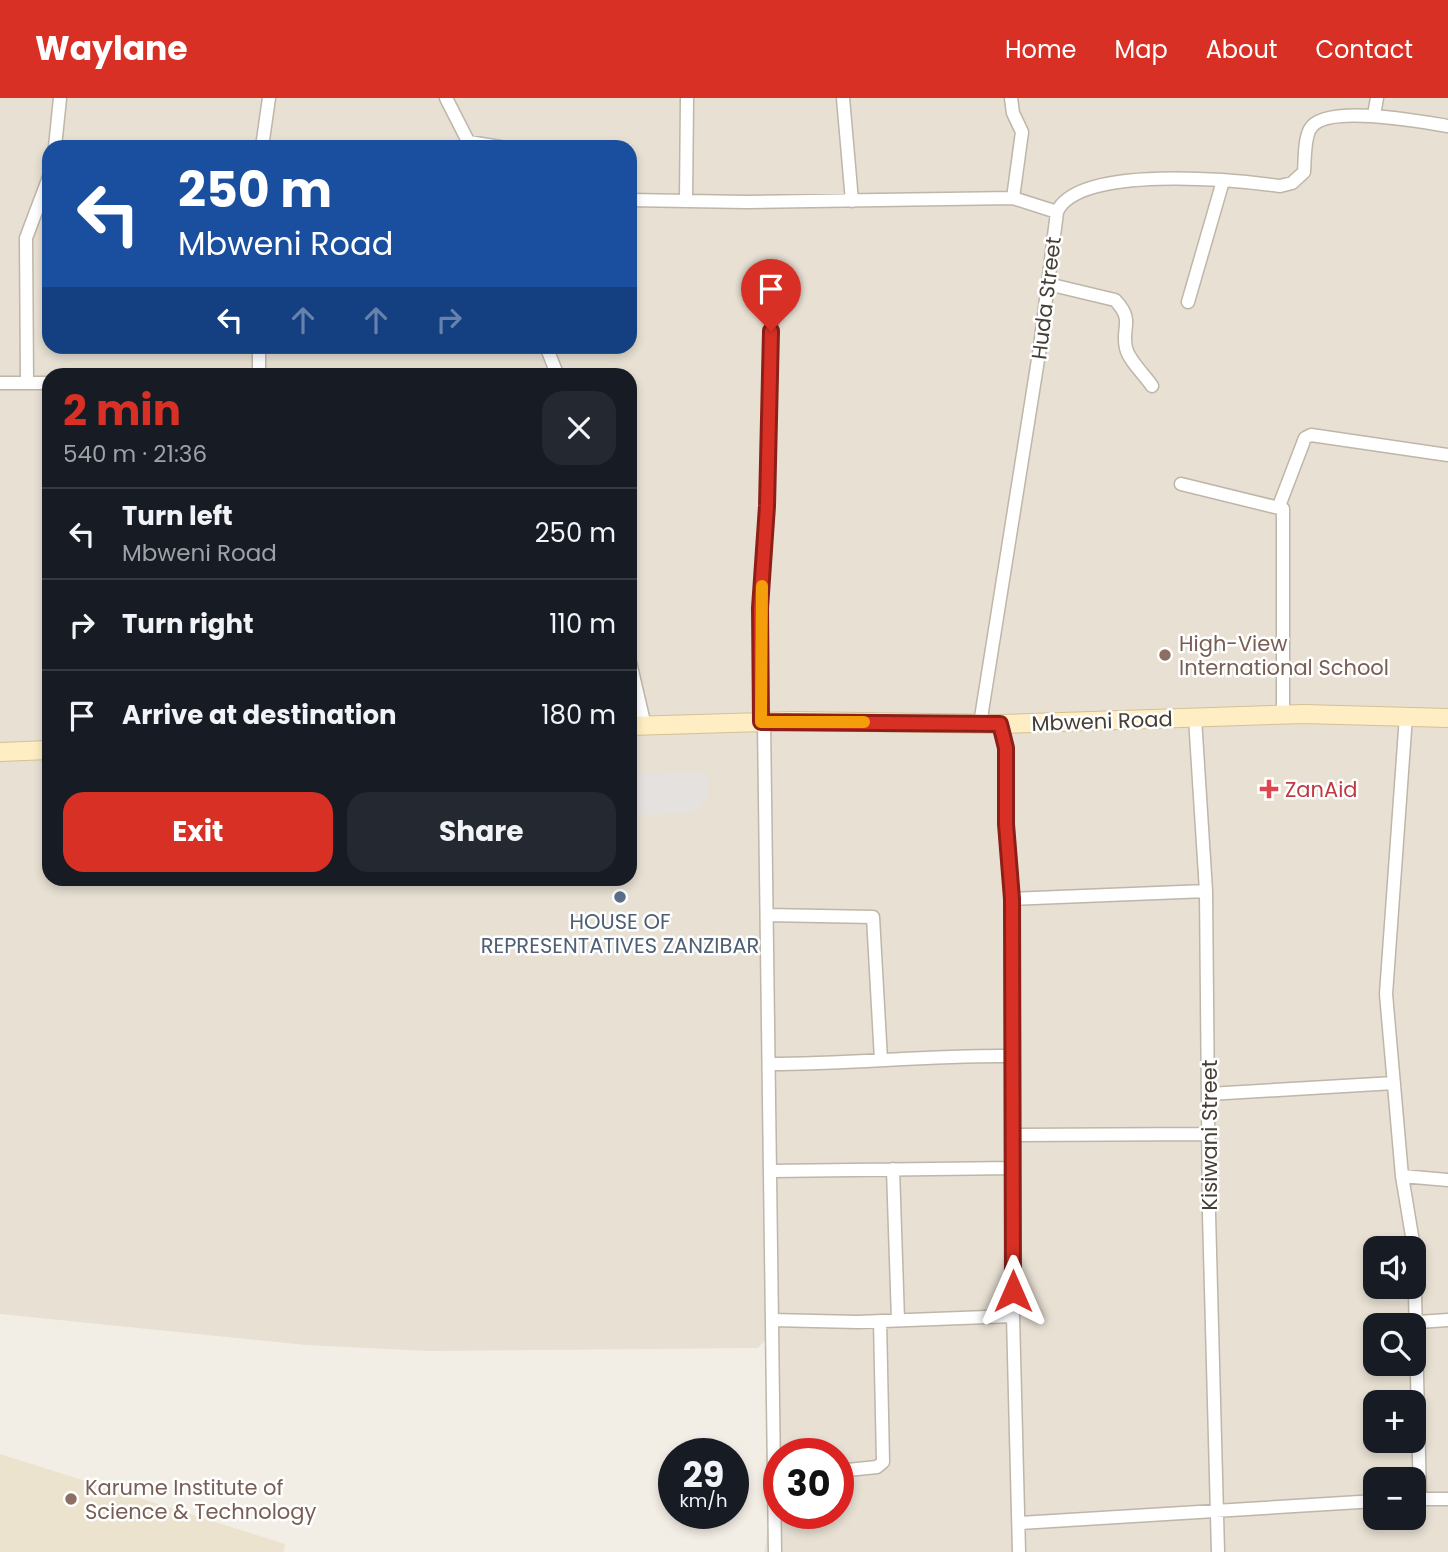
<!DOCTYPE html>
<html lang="en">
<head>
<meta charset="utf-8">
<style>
	:root { --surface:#171b24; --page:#242831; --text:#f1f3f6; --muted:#9ea1a6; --line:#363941; --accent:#d93025 }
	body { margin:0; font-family:Poppins,sans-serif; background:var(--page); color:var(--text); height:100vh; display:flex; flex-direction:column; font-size:26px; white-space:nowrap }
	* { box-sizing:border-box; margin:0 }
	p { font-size:23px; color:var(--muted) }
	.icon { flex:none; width:38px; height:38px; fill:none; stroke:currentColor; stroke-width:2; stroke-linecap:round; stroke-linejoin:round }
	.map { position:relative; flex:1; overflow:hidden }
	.side { position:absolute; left:42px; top:270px; width:595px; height:518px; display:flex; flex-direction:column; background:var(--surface); border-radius:21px; box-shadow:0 4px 10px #0003 }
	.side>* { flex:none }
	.top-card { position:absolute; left:42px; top:42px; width:595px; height:214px; border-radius:21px; box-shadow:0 4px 10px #0003; background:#1a4fa0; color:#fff; overflow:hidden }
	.controls { position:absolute; left:1363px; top:1138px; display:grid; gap:14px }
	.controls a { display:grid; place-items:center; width:63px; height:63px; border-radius:14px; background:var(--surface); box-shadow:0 4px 10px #0003; font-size:35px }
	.speed { position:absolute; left:658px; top:1340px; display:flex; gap:14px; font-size:35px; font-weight:700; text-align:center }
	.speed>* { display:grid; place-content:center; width:91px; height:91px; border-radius:50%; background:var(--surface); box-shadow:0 4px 10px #0003; line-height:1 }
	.speed small { font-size:18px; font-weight:400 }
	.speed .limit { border:10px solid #d22; background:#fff; color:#111 }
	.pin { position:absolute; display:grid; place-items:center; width:60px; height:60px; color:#fff; margin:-72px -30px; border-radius:50% 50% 50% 0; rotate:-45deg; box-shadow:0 0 7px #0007 }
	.pin .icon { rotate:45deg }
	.me { position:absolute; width:77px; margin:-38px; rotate:0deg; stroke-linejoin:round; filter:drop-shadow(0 0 5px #0008) }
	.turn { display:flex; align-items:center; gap:24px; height:147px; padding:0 21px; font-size:32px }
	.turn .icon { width:91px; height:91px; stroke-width:2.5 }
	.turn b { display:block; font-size:49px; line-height:60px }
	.lanes { display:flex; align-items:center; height:66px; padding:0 21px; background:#0003; justify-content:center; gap:35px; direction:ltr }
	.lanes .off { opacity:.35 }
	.round { display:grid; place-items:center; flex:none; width:74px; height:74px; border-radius:21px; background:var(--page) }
	.headline { display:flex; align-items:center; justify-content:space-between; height:119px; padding:0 21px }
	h1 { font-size:42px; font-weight:700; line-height:52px; color:var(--accent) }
	.cta { display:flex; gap:14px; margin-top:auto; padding:14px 21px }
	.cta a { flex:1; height:80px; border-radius:21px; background:var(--accent); color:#fff; font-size:28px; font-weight:700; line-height:80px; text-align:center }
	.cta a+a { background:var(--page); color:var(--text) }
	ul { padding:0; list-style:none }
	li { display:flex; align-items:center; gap:21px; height:91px; padding:0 21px; border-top:2px solid var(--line) }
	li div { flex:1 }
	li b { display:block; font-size:26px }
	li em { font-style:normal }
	header { display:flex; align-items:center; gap:42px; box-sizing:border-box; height:98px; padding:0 35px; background:var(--accent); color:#fff }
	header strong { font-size:33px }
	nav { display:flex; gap:38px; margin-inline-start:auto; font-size:24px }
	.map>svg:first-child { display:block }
	.residential { fill:#e7e0d3; fill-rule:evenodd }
	.education { fill:#ece3cf }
	.parking { fill:#e4e1de }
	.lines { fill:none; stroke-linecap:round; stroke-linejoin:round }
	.street-casing { stroke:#beb6a8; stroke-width:15 }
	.secondary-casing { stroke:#d4c195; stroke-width:20 }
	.street { stroke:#fff; stroke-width:12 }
	.secondary { stroke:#ffeec3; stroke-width:18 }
	.route-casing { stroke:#8d1f18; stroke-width:18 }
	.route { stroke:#d93025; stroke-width:12 }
	.slow { stroke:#f59e0b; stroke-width:12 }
	.education-dot { fill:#8d6e63; stroke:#fff; stroke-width:2.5 }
	.health-dot { fill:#e0444e; stroke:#fff; stroke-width:2.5 }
	.service-dot { fill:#5c6f8a; stroke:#fff; stroke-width:2.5 }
	.labels { text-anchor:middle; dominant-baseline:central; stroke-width:5; stroke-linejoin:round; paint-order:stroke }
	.street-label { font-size:21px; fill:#453e35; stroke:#fff }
	.education-label { font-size:21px; fill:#785e54; stroke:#fff; text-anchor:start }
	.health-label { font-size:21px; fill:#be3a42; stroke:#fff; text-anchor:start }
	.service-label { font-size:21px; fill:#4e5e75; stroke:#fff }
</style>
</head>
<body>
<header>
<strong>Waylane</strong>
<nav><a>Home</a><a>Map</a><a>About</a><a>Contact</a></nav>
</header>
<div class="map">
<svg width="1448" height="1454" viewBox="0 0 1448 1454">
	<rect width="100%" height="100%" fill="#f3eee5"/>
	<path class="residential" d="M0,0H1448V1454H765L777,1343L770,1237L758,1250L429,1253L306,1247L0,1216ZM49,49H630V248H49ZM49,276H630V780H49ZM1376,1150H1414V1188H1376ZM1376,1227H1414V1265H1376ZM1376,1304H1414V1342H1376ZM779,1356H838V1416H779ZM1376,1381H1414V1419H1376Z"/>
	<path class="education" d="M0,1356L285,1446L284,1454H0Z"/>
	<path class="parking" d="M708,674V699L695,715L630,717V676Z"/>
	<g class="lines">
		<defs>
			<path id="street" d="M446,0L471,49
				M843,0L852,103
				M1011,0L1013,15L1022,34L1013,100
				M1374,17L1377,0
				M469,44L500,49
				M55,49L60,0
				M262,49L269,0
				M630,102L746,104L1013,100L1057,114L1040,249L980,626
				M686,103L687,0
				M1057,114C1078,66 1235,82 1280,88L1292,85L1304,74C1305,62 1304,42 1310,31C1325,5 1422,24 1448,28
				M1048,186L1115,202C1135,223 1121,229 1126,250C1129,263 1145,277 1152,288
				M1188,204L1223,83
				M546,248L557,276
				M259,276V248
				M27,284L26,140L49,79
				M0,285H49
				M1181,386L1283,411V616
				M1279,408L1305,340L1311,337L1448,357
				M630,564L645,628
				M1406,618L1386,896L1402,1078L1414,1150
				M1195,620L1206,793L1209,1116L1218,1454
				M761,624L760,510L767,408L770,233L774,218
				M764,624L775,1454
				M1000,626L1006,650V726L1012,801L1013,1218L1019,1454
				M1012,801L1206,793
				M767,817L873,819L881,962
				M770,966C851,966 931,957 1011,958
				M1209,996L1394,985
				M1014,1037L1208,1036
				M893,1071L898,1222
				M771,1073L1014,1070
				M1402,1078L1448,1082
				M1414,1155L1420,1400
				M772,1222L857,1224L1013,1218
				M1418,1224L1448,1222
				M838,1373L877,1369L883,1364L880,1223
				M1414,1401H1448
				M1020,1425L1376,1403"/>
			<path id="secondary" d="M630,628L793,623L1000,626L1304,616L1448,620
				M0,654L49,652"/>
		</defs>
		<use href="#street" class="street-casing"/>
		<use href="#secondary" class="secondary-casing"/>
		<use href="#street" class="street"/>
		<use href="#secondary" class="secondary"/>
	</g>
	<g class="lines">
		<defs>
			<path id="route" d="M771,233L767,408L760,510L761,624L1000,626L1006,650V726L1012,801L1013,1193"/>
		</defs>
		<use href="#route" class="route-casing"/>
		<use href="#route" class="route"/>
		<path class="slow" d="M762,488L761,624H864"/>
	</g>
	<g class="education-dot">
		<circle cx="1165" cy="557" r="7"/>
		<circle cx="71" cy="1401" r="7"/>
	</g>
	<path class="health-dot" d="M1265.5 680.5h7v7h7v7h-7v7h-7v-7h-7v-7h7z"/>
	<circle class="service-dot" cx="620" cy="799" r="7"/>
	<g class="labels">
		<g class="street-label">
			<text transform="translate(1046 200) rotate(-83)">Huda Street</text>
			<text transform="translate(1102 623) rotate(-2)">Mbweni Road</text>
			<text transform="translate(1209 1037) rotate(-90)">Kisiwani Street</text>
		</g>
		<g class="education-label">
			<text x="1179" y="545">High-View<tspan x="1179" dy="24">International School</tspan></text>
			<text x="85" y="1389">Karume Institute of<tspan x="85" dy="24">Science &amp; Technology</tspan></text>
		</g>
		<g class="health-label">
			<text x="1285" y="691">ZanAid</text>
		</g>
		<g class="service-label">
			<text x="620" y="823">HOUSE OF<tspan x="620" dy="24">REPRESENTATIVES ZANZIBAR</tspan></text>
		</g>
	</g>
</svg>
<div class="controls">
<a><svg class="icon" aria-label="sound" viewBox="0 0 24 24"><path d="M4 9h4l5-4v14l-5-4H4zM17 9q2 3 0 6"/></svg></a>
<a><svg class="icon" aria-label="search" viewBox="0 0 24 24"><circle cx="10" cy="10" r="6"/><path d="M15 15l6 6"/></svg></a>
<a>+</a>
<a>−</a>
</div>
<div class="speed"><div>29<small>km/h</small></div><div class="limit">30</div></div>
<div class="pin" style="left:771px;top:233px;background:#d93025"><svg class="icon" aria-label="arrive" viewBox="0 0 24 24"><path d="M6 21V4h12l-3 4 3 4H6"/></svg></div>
<svg class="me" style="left:1013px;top:1193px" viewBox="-20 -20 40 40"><path d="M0-17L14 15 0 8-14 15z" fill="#d93025" stroke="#fff" stroke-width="4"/></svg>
<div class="top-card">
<div class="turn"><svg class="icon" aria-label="left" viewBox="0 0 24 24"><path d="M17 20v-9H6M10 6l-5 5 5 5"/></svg><div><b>250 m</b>Mbweni Road</div></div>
<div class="lanes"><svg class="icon" aria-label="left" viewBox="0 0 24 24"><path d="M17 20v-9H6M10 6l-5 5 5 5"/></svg><svg class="icon off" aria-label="ahead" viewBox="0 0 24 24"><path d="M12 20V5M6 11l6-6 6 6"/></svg><svg class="icon off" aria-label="ahead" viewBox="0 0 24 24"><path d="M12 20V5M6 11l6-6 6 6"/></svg><svg class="icon off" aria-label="right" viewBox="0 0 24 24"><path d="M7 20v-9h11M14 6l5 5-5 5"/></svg></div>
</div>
<section class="side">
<div class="headline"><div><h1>2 min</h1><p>540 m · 21:36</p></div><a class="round"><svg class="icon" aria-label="close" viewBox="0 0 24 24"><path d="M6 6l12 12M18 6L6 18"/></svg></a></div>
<ul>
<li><svg class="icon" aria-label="left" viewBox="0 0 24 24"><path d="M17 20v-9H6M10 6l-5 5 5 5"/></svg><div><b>Turn left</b><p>Mbweni Road</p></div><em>250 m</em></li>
<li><svg class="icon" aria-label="right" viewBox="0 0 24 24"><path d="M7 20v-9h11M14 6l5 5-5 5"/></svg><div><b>Turn right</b></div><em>110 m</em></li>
<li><svg class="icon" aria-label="arrive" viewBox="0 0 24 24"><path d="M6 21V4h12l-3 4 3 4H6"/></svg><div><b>Arrive at destination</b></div><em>180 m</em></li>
</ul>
<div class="cta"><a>Exit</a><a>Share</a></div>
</section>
</div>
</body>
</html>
